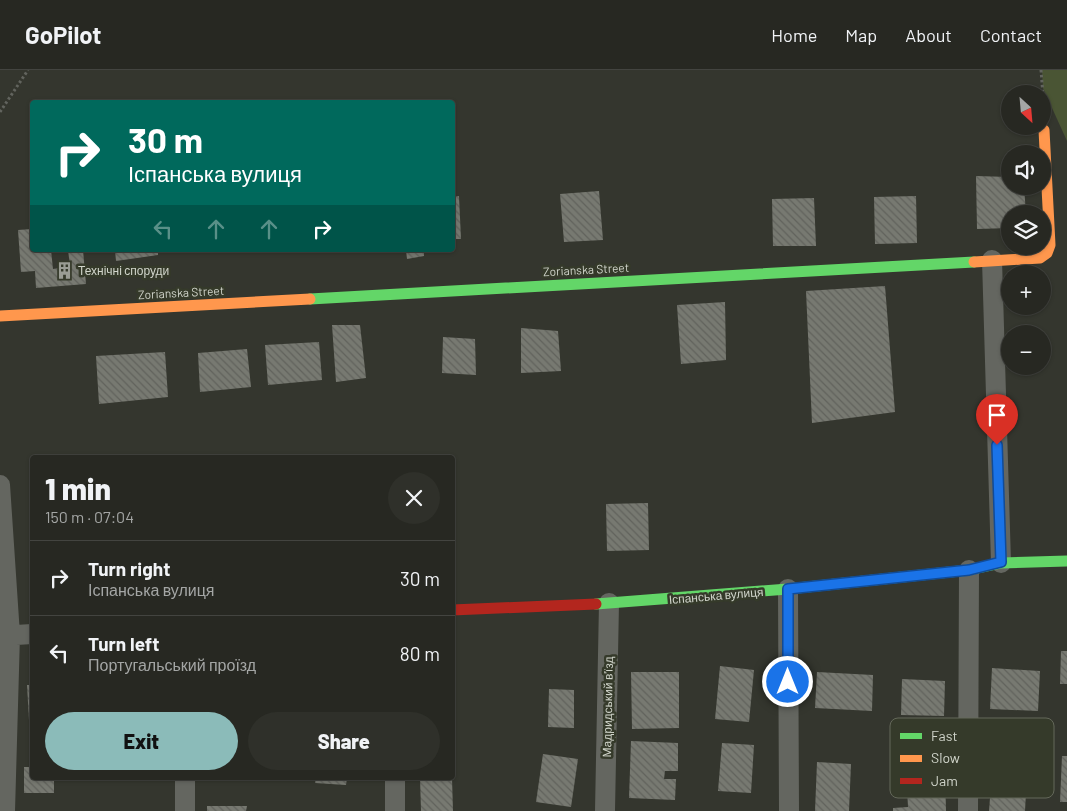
<!DOCTYPE html>
<html lang="en">
<head>
<meta charset="utf-8">
<style>
	:root { --surface:#272822; --page:#2f302a; --text:#f1f3f6; --muted:#a4a6a5; --line:#434440; --accent:#8bbbb9 }
	body { margin:0; font-family:Barlow,sans-serif; background:var(--page); color:var(--text); height:100vh; display:flex; flex-direction:column; font-size:19px; white-space:nowrap }
	* { box-sizing:border-box; margin:0 }
	p { font-size:16px; color:var(--muted) }
	.icon { flex:none; width:28px; height:28px; fill:none; stroke:currentColor; stroke-width:2; stroke-linecap:round; stroke-linejoin:round }
	.map { position:relative; flex:1; overflow:hidden }
	.details { position:absolute; left:30px; top:385px; width:425px; height:325px; display:flex; flex-direction:column; background:var(--surface); border-radius:5px; box-shadow:0 1px 4px #0004,0 0 0 1px var(--line) }
	.details>* { flex:none }
	.guide { position:absolute; left:30px; top:30px; width:425px; height:152px; border-radius:5px; box-shadow:0 1px 4px #0004,0 0 0 1px var(--line); background:#00695c; color:#fff; overflow:hidden }
	.needle { width:32px; rotate:154deg }
	.fabs { position:absolute; left:1001px; top:15px; display:grid; gap:10px }
	.fabs a { display:grid; place-items:center; width:50px; height:50px; border-radius:50%; background:var(--surface); box-shadow:0 1px 4px #0004,0 0 0 1px var(--line); font-size:25px }
	.pin { position:absolute; display:grid; place-items:center; width:42px; height:42px; color:#fff; margin:-51px -21px; border-radius:50% 50% 50% 0; rotate:-45deg; box-shadow:0 0 5px #0007 }
	.pin .icon { rotate:45deg }
	.me { position:absolute; width:55px; margin:-28px; rotate:0deg; stroke-linejoin:round; filter:drop-shadow(0 0 4px #0008) }
	.turn { display:flex; align-items:center; gap:18px; height:105px; padding:0 15px; font-size:22px }
	.turn .icon { width:65px; height:65px; stroke-width:2.5 }
	.turn b { display:block; font-size:35px; line-height:42px }
	.lanes { display:flex; align-items:center; height:48px; padding:0 15px; background:#0003; justify-content:center; gap:25px; direction:ltr }
	.lanes .off { opacity:.35 }
	.round { display:grid; place-items:center; flex:none; width:52px; height:52px; border-radius:26px; background:var(--page) }
	.head { display:flex; align-items:center; justify-content:space-between; height:85px; padding:0 15px }
	h1 { font-size:30px; font-weight:800; line-height:38px }
	.primary-button { display:flex; gap:10px; margin-top:auto; padding:10px 15px }
	.primary-button a { flex:1; height:58px; border-radius:30px; background:var(--accent); color:#111; font-size:20px; font-weight:800; line-height:58px; text-align:center }
	.primary-button a+a { background:var(--page); color:var(--text) }
	ul { padding:0; list-style:none }
	li { display:flex; align-items:center; gap:15px; height:75px; padding:0 15px; border-top:1px solid var(--line) }
	li div { flex:1 }
	li b { display:block; font-size:19px }
	li em { font-style:normal }
	header { display:flex; align-items:center; gap:30px; box-sizing:border-box; height:70px; padding:0 25px; background:var(--surface); border-bottom:1px solid var(--line) }
	header strong { font-size:24px }
	nav { display:flex; gap:28px; margin-inline-start:auto; font-size:18px }
	.map>svg:first-child { display:block }
	.green { fill:#4a5534 }
	.building { fill:url(#building-back-hatch) }
	.lines { fill:none; stroke-linecap:round; stroke-linejoin:round }
	.path { stroke:#62645e; stroke-width:3; stroke-dasharray:2.5 2.5; stroke-linecap:butt }
	.street { stroke:#646660; stroke-width:20 }
	.fast { stroke:#63d668; stroke-width:11 }
	.slow { stroke:#ff974d; stroke-width:11 }
	.jam { stroke:#b3261e; stroke-width:11 }
	.route-casing { stroke:#114b97; stroke-width:12 }
	.route { stroke:#1a73e8; stroke-width:9 }
	.labels { text-anchor:middle; dominant-baseline:central; stroke-width:5; stroke-linejoin:round; paint-order:stroke }
	.street-label { font-size:12px; fill:#d1d5cb; stroke:#353a2a }
	.poi-label { font-size:12px; fill:#d1d5cb; stroke:#353a2a; text-anchor:start }
	.key { fill:#353a2a; stroke:#64685a; stroke-width:1 }
	.key-label { font-size:14px; fill:#d1d5cb }
</style>
</head>
<body>
<header>
<strong>GoPilot</strong>
<nav><a>Home</a><a>Map</a><a>About</a><a>Contact</a></nav>
</header>
<div class="map">
<svg width="1067" height="741" viewBox="0 0 1067 741">
	<defs>
		<pattern id="building-back-hatch" width="6" height="6" patternUnits="userSpaceOnUse" patternTransform="scale(1.25)"><rect width="6" height="6" fill="#777971"/><path d="M-1 5l2 2M0 0l6 6M5-1l2 2" fill="none" stroke="#61625c"/></pattern>
	</defs>
	<rect width="100%" height="100%" fill="#34362e"/>
	<path class="green" d="M1042,0H1067V71L1043,18Z"/>
	<path class="building" d="M976,106L1010,107V116H1024L1026,144H1010V158L977,159Z
		M599,121L603,170L564,172L560,124Z
		M459,126L461,169H452V127Z
		M916,126L917,173L875,174L874,127Z
		M814,128L816,176H773L772,129Z
		M32,159V180H51L53,199L70,196L68,180H83L86,214L36,218L35,201L21,202L18,160Z
		M115,180H158V185L116,191Z
		M406,180H424V186L407,189Z
		M885,216L895,342L812,353L806,221Z
		M725,232L726,290L681,294L677,235Z
		M332,255H360L366,308L336,312Z
		M521,258L558,261L561,301L521,303Z
		M443,267L475,269L476,305L442,303Z
		M319,272L322,310L268,315L265,275Z
		M247,279L251,317L200,322L198,283Z
		M165,282L168,327L99,334L96,286Z
		M648,433L649,480L607,481L606,434Z
		M1061,581H1067V614H1060Z
		M720,596L754,600L749,652L715,649Z
		M992,598L1040,601L1038,641L990,639Z
		M631,602H679V658L632,659Z
		M817,602L873,605L872,641L815,638Z
		M902,609L945,611L944,646L901,645Z
		M27,615H32V649L29,650Z
		M549,619L574,620V658L548,657Z
		M631,671L678,673V701H665L664,709H676L675,730L629,728Z
		M722,673L754,675L751,723L718,721Z
		M543,684L578,689L571,737L536,732Z
		M1062,686H1067V732H1060Z
		M817,692L851,694L849,741H815Z
		M24,697H32V708H54V723H24Z
		M945,701L946,741H893V738L908,737L907,718H896L895,703Z
		M992,702L1027,704L1025,741H989Z
		M209,708H258L257,711L209,710Z
		M316,708H347L346,715L315,713Z
		M420,708H452L453,741H421Z
		M207,736H247L246,741H207Z"/>
	<g class="lines">
		<path class="path" d="M1041,0L1044,39
			M0,42L28,0"/>
		<path class="street" d="M992,190L1001,493
			M0,415L10,565L5,741
			M788,519L789,741
			M0,566L32,564
			M185,708V741
			M395,741V708
			M605,741L609,533
			M968,741L969,500"/>
		<path class="fast" d="M310,229L974,192
			M596,534L788,519L969,500L1001,493L1067,491"/>
		<path class="slow" d="M974,192L1040,188L1047,183L1050,175L1044,60
			M0,246L310,229"/>
		<path class="jam" d="M452,540L596,534"/>
	</g>
	<g class="lines">
		<defs>
			<path id="route" d="M788,612V519L969,500L1001,492L997,375"/>
		</defs>
		<use href="#route" class="route-casing"/>
		<use href="#route" class="route"/>
	</g>
	<defs>
		<symbol id="building-bare" viewBox="-9 -9 18 18"><path d="M-4-6H4V6H1V3H-1V6H-4ZM-2.5-4.3h1.7v1.8h-1.7ZM.8-4.3h1.7v1.8H.8ZM-2.5-1h1.7V.8h-1.7ZM.8-1h1.7V.8H.8Z" fill="#9a9d94" stroke="#353a2a" stroke-width="2.5" paint-order="stroke"/></symbol>
	</defs>
	<g fill-rule="evenodd">
		<use href="#building-bare" x="52" y="188" width="25" height="25"/>
	</g>
	<g class="labels">
		<g class="street-label">
			<text transform="translate(586 199) rotate(-3)">Zorianska Street</text>
			<text transform="translate(181 222) rotate(-3)">Zorianska Street</text>
			<text transform="translate(716 525) rotate(-5)">Іспанська вулиця</text>
			<text transform="translate(607 637) rotate(-89)">Мадридський в'їзд</text>
		</g>
		<g class="poi-label">
			<text x="78" y="200">Технічні споруди</text>
		</g>
	</g>
	<rect x="890" y="648" width="164" height="80" rx="8" class="key"/>
	<rect x="900" y="663" width="22" height="6" fill="#63d668"/>
	<rect x="900" y="685" width="22" height="7" fill="#ff974d"/>
	<rect x="900" y="708" width="22" height="6" fill="#b3261e"/>
	<g class="key-label">
		<text x="931" y="671">Fast</text>
		<text x="931" y="693">Slow</text>
		<text x="931" y="716">Jam</text>
	</g>
</svg>
<div class="fabs">
<a><svg class="needle" viewBox="-14 -14 28 28"><path d="M0-13l5 13h-10z" fill="#e53935"/><path d="M0 13l5-13h-10z" fill="#a4a6a5"/></svg></a>
<a><svg class="icon" aria-label="sound" viewBox="0 0 24 24"><path d="M4 9h4l5-4v14l-5-4H4zM17 9q2 3 0 6"/></svg></a>
<a><svg class="icon" aria-label="layers" viewBox="0 0 24 24"><path d="M12 4l9 5-9 5-9-5zM3 14l9 5 9-5"/></svg></a>
<a>+</a>
<a>−</a>
</div>
<div class="pin" style="left:997px;top:375px;background:#d93025"><svg class="icon" aria-label="arrive" viewBox="0 0 24 24"><path d="M6 21V4h12l-3 4 3 4H6"/></svg></div>
<svg class="me" style="left:788px;top:612px" viewBox="-20 -20 40 40"><circle r="17" fill="#1a73e8" stroke="#fff" stroke-width="3"/><path d="M0-11L8 9 0 5-8 9z" fill="#fff"/></svg>
<div class="guide">
<div class="turn"><svg class="icon" aria-label="right" viewBox="0 0 24 24"><path d="M7 20v-9h11M14 6l5 5-5 5"/></svg><div><b>30 m</b>Іспанська вулиця</div></div>
<div class="lanes"><svg class="icon off" aria-label="left" viewBox="0 0 24 24"><path d="M17 20v-9H6M10 6l-5 5 5 5"/></svg><svg class="icon off" aria-label="ahead" viewBox="0 0 24 24"><path d="M12 20V5M6 11l6-6 6 6"/></svg><svg class="icon off" aria-label="ahead" viewBox="0 0 24 24"><path d="M12 20V5M6 11l6-6 6 6"/></svg><svg class="icon" aria-label="right" viewBox="0 0 24 24"><path d="M7 20v-9h11M14 6l5 5-5 5"/></svg></div>
</div>
<section class="details">
<div class="head"><div><h1>1 min</h1><p>150 m · 07:04</p></div><a class="round"><svg class="icon" aria-label="close" viewBox="0 0 24 24"><path d="M6 6l12 12M18 6L6 18"/></svg></a></div>
<ul>
<li><svg class="icon" aria-label="right" viewBox="0 0 24 24"><path d="M7 20v-9h11M14 6l5 5-5 5"/></svg><div><b>Turn right</b><p>Іспанська вулиця</p></div><em>30 m</em></li>
<li><svg class="icon" aria-label="left" viewBox="0 0 24 24"><path d="M17 20v-9H6M10 6l-5 5 5 5"/></svg><div><b>Turn left</b><p>Португальський проїзд</p></div><em>80 m</em></li>
</ul>
<div class="primary-button"><a>Exit</a><a>Share</a></div>
</section>
</div>
</body>
</html>
